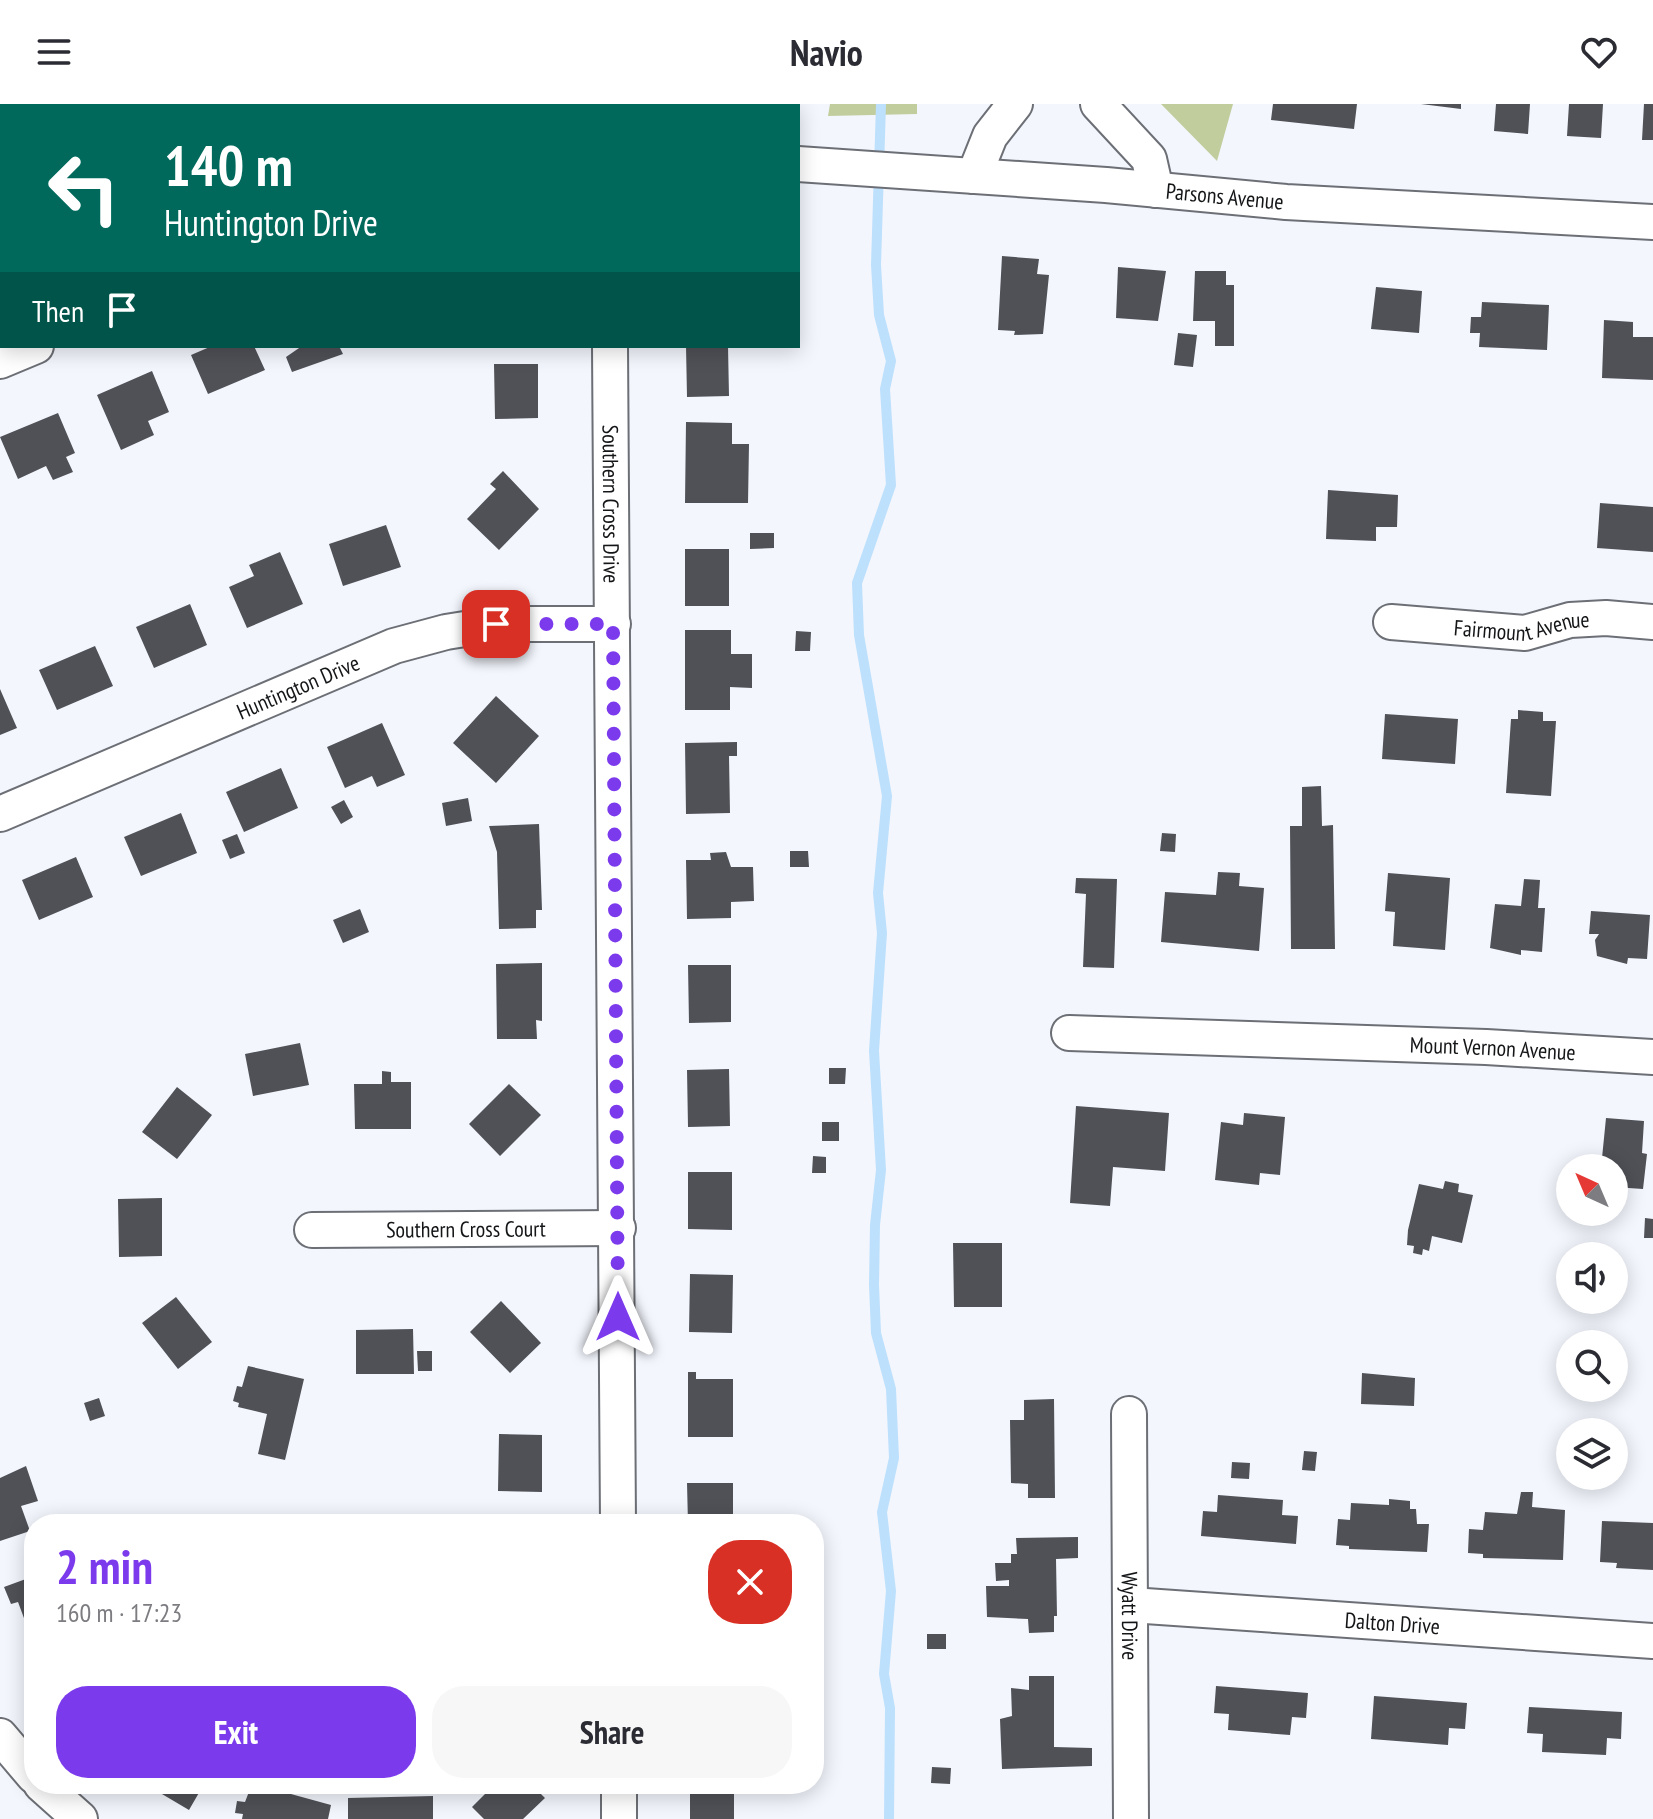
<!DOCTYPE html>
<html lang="en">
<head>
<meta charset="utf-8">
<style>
	:root { --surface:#fff; --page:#f7f7f7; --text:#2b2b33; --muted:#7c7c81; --accent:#7c3aed }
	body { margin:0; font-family:"PT Sans Narrow",sans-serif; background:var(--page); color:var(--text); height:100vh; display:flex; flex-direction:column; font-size:30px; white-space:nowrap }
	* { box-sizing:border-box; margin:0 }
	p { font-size:26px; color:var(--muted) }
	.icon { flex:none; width:44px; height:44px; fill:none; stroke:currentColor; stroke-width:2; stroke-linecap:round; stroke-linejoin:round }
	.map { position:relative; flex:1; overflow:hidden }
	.side { position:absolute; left:24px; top:1410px; width:800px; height:280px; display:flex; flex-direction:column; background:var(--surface); border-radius:32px; box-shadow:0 4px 20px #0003 }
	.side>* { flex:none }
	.hud { position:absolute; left:0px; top:0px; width:800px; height:244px; box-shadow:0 4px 20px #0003; background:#00695c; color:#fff; overflow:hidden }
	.needle { width:52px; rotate:316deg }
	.tools { position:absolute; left:1556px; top:1050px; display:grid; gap:16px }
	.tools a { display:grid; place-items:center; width:72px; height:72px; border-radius:50%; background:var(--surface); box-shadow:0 4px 20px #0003; font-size:40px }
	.pin { position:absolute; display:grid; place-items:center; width:68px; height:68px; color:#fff; margin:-34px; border-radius:16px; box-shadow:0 4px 12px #0006 }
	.me { position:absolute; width:88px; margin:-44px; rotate:0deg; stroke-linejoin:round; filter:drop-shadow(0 0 6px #0008) }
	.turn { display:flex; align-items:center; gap:28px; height:168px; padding:0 32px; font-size:36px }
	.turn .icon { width:104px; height:104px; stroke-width:2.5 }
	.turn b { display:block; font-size:56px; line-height:68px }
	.then { display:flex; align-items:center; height:76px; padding:0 32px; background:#0003; gap:16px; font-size:30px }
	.round { display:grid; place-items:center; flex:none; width:84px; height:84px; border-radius:32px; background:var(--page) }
	.headline { display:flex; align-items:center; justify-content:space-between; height:136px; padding:0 32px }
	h1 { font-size:48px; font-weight:700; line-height:60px; color:var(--accent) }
	.action { display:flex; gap:16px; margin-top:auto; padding:16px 32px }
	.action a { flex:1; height:92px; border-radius:32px; background:var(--accent); color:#fff; font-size:32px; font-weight:700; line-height:92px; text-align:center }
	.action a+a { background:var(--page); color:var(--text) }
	header { display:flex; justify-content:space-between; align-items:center; height:104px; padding:0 32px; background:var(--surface); font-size:36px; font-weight:700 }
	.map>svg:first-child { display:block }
	.green { fill:#c2cd9e }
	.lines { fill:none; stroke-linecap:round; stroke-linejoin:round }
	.stream { stroke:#bde0fc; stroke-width:10 }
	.building { fill:#4f5157 }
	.minor-casing { stroke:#6c6f75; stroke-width:38 }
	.minor { stroke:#fff; stroke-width:34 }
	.route { stroke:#7c3aed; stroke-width:14; stroke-dasharray:0 25.2 }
	.labels { text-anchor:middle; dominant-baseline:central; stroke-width:8; stroke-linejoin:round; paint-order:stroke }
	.street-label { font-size:22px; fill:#141517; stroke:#f3f6fd }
</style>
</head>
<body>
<header><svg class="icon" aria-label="menu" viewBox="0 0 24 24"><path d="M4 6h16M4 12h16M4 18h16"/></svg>Navio<svg class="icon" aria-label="heart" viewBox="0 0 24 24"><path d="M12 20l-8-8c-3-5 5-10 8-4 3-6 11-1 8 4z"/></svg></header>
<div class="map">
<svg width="1653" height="1715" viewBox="0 0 1653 1715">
	<rect width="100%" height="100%" fill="#f3f6fd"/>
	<path class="green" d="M830,0H917V10L828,12Z
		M1161,0H1233L1217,57Z"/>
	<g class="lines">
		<path class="stream" d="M881,0L876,161L879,211L891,257L885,285L891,381L857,479L859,531L887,692L878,789L882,829L874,947L881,1066L875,1121L874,1181L876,1229L891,1285L894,1354L882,1408L891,1487L884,1570L890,1604L889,1715"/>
	</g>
	<path class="building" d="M1273,0H1357L1354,25L1271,16Z
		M1421,0H1461V5Z
		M1496,0H1530L1528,30L1494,27Z
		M1569,0H1603L1601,34L1567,32Z
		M1644,0H1653V36H1642Z
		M1002,152L1039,155L1037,170L1049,171L1043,230L1014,231L1015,227L998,226Z
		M1118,163L1166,167L1158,217L1116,214Z
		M1195,167H1226V181H1234V242H1215V217H1193Z
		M1376,183L1422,187L1419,229L1371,225Z
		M1482,198L1549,201L1547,246L1479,243L1480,229H1470L1471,213H1481Z
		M1604,216L1633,218V233H1653V276L1602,274Z
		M1178,229L1197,231L1193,263L1174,261Z
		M212,242H254L265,266L208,290L191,251Z
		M302,242H339L343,250L292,268L286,253Z
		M686,242H728L729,292L687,293Z
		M494,260H538V314L495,315Z
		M152,267L169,308L148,317L154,331L121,346L97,291Z
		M58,309L75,349L66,353L73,368L53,376L46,362L18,375L0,333Z
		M686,318L732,319V340H749L748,399H685Z
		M503,367L539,405L499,446L467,415L496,385L490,380Z
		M1328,386L1398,391L1397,423H1376V437L1326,435Z
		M1600,399L1653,403V448L1597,444Z
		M386,421L401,463L343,482L329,440Z
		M750,429H774V444L750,445Z
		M685,445H729V502H685Z
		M280,448L303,500L247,524L229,483L254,472L249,461Z
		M190,500L207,541L154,564L136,523Z
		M685,526H731V550H752V584L730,583V606H685Z
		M796,527L811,528L810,547H795Z
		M95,542L113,582L57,606L39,566Z
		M0,585L17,624L0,631Z
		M496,592L539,632L496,679L453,639Z
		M1518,606L1543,608V617H1556L1551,692L1506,689L1511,615H1518Z
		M1385,610L1458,615L1455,660L1382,655Z
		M382,619L405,671L377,683L372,672L345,684L327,643Z
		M737,638V652H729L730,709L686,710L685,639Z
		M281,664L298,704L244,728L226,688Z
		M1321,682L1322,722L1333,721L1335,845H1291L1290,722H1302V683Z
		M468,694L472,717L446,722L442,699Z
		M344,696L353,713L341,720L331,703Z
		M181,709L197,749L141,772L124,733Z
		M539,720L542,806H536V824L499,825L497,748L489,722Z
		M1162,729L1176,730L1175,748L1160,747Z
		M237,730L245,749L230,755L222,736Z
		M790,747H808L809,763H790Z
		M726,748L731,763H753L754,797L731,798V814L687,815L686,756H711L710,749Z
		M76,753L93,793L39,816L22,776Z
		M1218,768L1240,769L1239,782L1264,784L1259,847L1161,838L1165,788L1216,791Z
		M1388,769L1450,774L1445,846L1393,842L1395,808L1385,807Z
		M1076,774L1117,775L1114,864L1083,863L1086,790L1075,789Z
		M1524,775L1540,776L1538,804H1545L1542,848L1521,846V851L1490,844L1495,800L1521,802Z
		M360,805L369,828L343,839L333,816Z
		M1591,807L1650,811L1647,855L1628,854L1627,860L1597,852L1595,836L1599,830H1589Z
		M542,859V917L536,916L537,935H497L496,860Z
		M688,861H731V918L689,919Z
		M300,939L309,981L253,992L245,950Z
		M829,964H846L845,980H829Z
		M729,965L730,1022L688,1023L687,966Z
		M382,967L391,968V978H411V1025H355L354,980H382Z
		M509,980L541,1011L500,1052L469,1020Z
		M177,983L212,1011L177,1055L142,1028Z
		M1076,1002L1169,1009L1165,1067L1113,1063L1110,1102L1070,1099Z
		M1244,1009L1285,1013L1280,1071L1260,1069L1259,1081L1215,1076L1221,1018L1243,1021Z
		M1606,1014L1644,1017L1642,1049L1647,1050L1643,1085L1614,1083V1064H1601Z
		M822,1018H839V1037H822Z
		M813,1052L826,1053V1069H812Z
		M688,1068H732V1126L688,1125Z
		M1445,1077L1459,1080L1458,1088L1473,1091L1462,1139L1432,1132L1429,1147L1423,1145L1422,1151L1413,1149L1414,1142L1407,1141L1408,1126L1419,1080L1443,1085Z
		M162,1094V1152L119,1153L118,1095Z
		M1645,1114L1653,1115V1134H1644Z
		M953,1139H1002V1203H954Z
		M690,1170L733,1171L732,1229L689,1228Z
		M176,1193L212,1238L178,1265L142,1219Z
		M501,1197L541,1239L510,1269L470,1228Z
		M413,1225L414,1270H356V1226Z
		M417,1247H432V1267H418Z
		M248,1262L304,1275L285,1356L258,1350L267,1310L238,1303L239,1299L233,1297L237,1282L242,1283Z
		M688,1268H696V1275H733V1333H688Z
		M1362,1269L1415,1274L1414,1302L1361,1300Z
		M99,1294L105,1312L90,1317L84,1299Z
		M1054,1295L1055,1394H1028V1380L1011,1379L1010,1316H1024V1296Z
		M499,1330L542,1331V1388L498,1387Z
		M1304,1347L1317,1348L1315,1367L1302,1366Z
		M1232,1358L1250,1359L1249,1375L1231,1374Z
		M26,1362L38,1397L21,1402L30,1427L0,1437V1374Z
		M687,1379H733V1420H688Z
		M1521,1388H1533L1532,1403L1565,1406L1563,1456L1483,1454V1450L1468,1449L1469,1425L1483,1426L1485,1408L1517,1410Z
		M1218,1391L1283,1396L1282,1411L1298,1412L1296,1440L1201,1432L1203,1407L1217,1408Z
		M1389,1395L1410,1397V1405H1416L1417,1420H1429L1427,1448L1349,1445V1442L1336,1441L1338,1415L1350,1416L1351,1399L1389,1401Z
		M1602,1417L1653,1419V1466L1616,1464L1617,1459L1600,1458Z
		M1078,1433V1454L1056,1455L1057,1512H1054V1528L1029,1529L1028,1515L987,1513L986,1482H1009V1476L996,1477L995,1459H1011V1450H1017L1016,1434Z
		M34,1472V1531L31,1533L18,1498L11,1500L4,1483Z
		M927,1530H946V1545H927Z
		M814,1567H821L820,1583H814Z
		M1029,1572H1054V1643L1092,1644V1662L1002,1665L1000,1615L1012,1612L1011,1584L1029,1586Z
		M1216,1582L1308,1589L1306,1614L1292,1613L1290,1631L1228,1626L1229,1610L1214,1609Z
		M1374,1592L1467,1599L1465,1625L1449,1624L1448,1641L1371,1635Z
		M1529,1603L1622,1608L1621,1635L1607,1634L1606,1651L1542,1648L1543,1630L1527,1629Z
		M932,1663L951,1664L950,1680L931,1679Z
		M145,1680H204L189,1706Z
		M252,1680H281L280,1687L331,1701L328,1715H242L243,1710L235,1709L237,1697L245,1698Z
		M495,1680H531L545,1694L523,1715H484L472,1703Z
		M690,1690H734V1715H690Z
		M433,1692V1715H348V1694Z"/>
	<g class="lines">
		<defs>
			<g id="minor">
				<path d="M1098,0L1149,55L1156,86"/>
				<path id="s1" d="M798,60L1106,81L1286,98L1653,118"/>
				<path d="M974,72L990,32L1015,0"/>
				<path id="s2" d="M610,242L618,1420"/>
				<path d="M0,257L36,242"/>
				<path id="s3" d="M1391,518L1525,529L1570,516L1606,514L1653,518"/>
				<path id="s4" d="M0,710L394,542L446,528L496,520H613"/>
				<path id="s5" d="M1069,929L1486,943L1653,953"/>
				<path id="s6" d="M312,1126L618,1124"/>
				<path id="s7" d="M1129,1310L1131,1715"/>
				<path id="s8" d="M1131,1501L1653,1537"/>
				<path d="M0,1632L34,1672"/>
				<path d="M41,1680L80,1715"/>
				<path d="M619,1680V1715"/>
			</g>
		</defs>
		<use href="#minor" class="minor-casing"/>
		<use href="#minor" class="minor"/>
	</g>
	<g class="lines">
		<path class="route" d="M496,520H613L618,1213"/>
	</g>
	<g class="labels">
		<g class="street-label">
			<text stroke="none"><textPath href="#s1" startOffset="428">Parsons Avenue</textPath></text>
			<text stroke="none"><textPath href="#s2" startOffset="158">Southern Cross Drive</textPath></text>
			<text stroke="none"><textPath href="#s3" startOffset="132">Fairmount Avenue</textPath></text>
			<text stroke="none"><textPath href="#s4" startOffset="324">Huntington Drive</textPath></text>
			<text stroke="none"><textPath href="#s5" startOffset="424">Mount Vernon Avenue</textPath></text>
			<text stroke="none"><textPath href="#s6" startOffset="154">Southern Cross Court</textPath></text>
			<text stroke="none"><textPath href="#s7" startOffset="202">Wyatt Drive</textPath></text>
			<text stroke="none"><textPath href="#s8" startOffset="262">Dalton Drive</textPath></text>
		</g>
	</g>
</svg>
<div class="tools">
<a><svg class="needle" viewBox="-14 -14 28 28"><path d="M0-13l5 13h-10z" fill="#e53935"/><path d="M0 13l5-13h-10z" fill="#7c7c81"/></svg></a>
<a><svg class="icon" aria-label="sound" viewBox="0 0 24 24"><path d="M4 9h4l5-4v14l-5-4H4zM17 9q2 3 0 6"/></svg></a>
<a><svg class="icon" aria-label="search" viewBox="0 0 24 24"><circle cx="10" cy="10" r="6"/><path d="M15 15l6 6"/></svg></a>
<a><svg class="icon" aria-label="layers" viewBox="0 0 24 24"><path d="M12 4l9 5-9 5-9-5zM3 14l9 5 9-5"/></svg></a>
</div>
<div class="pin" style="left:496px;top:520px;background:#d93025"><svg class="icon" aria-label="arrive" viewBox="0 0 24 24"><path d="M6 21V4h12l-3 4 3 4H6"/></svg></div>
<svg class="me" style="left:618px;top:1213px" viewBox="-20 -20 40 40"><path d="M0-17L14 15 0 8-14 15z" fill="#7c3aed" stroke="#fff" stroke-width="4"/></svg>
<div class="hud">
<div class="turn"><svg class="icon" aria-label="left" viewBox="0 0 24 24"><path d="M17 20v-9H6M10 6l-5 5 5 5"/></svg><div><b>140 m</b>Huntington Drive</div></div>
<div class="then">Then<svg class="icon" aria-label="arrive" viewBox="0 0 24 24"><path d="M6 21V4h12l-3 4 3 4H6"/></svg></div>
</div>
<section class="side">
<div class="headline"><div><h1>2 min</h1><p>160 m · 17:23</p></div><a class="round" style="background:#d93025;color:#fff"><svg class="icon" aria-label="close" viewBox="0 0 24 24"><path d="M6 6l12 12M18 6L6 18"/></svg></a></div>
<div class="action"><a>Exit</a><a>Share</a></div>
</section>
</div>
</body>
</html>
